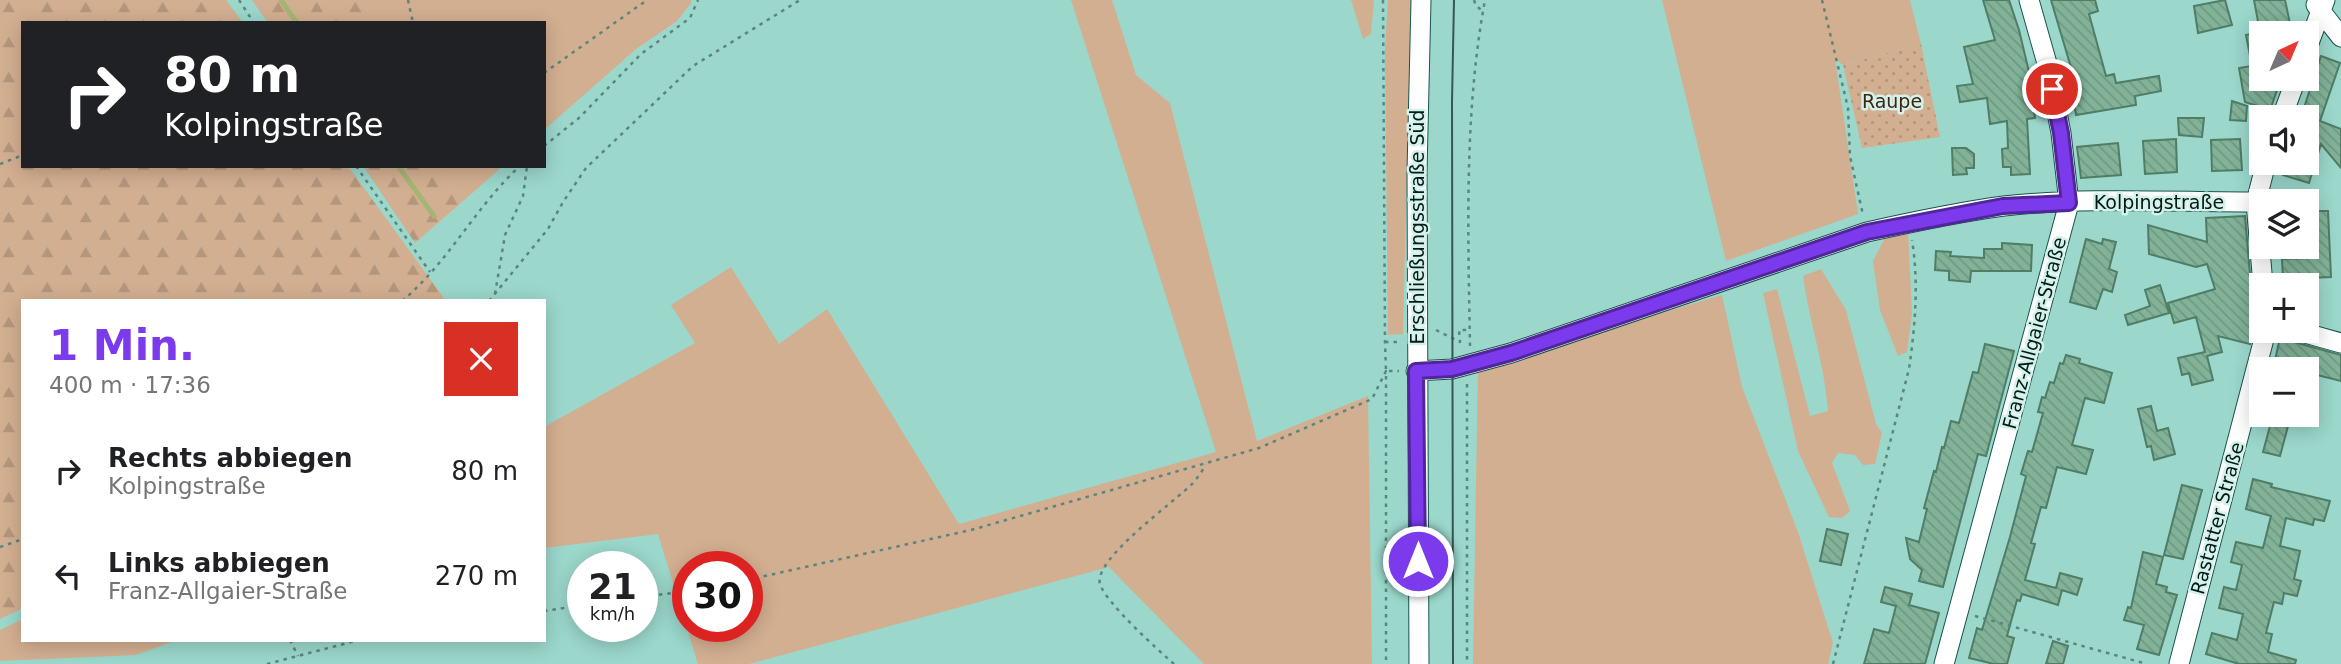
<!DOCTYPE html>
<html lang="de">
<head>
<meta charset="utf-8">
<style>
	:root { --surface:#fff; --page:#f2f2f2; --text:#202124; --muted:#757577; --accent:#7c3aed }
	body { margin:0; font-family:"DejaVu Sans",sans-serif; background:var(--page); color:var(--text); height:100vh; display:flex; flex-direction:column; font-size:26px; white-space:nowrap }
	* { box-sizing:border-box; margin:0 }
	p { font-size:23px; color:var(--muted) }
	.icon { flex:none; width:38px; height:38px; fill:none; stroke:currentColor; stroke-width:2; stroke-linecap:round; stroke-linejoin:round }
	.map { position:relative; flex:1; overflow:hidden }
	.sheet { position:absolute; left:21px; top:299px; width:525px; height:343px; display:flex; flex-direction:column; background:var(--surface); border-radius:0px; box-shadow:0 4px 18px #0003 }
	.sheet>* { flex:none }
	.top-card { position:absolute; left:21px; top:21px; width:525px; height:147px; border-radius:0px; box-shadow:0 4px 18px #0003; background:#202124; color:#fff; overflow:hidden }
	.needle { width:46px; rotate:44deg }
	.buttons { position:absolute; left:2249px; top:21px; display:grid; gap:14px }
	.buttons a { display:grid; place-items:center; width:70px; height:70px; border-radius:0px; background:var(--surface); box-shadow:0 4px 18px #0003; font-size:35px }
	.speed { position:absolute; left:567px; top:551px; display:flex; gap:14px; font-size:35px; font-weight:700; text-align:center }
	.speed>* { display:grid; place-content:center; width:91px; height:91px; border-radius:50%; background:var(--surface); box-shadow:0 4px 18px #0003; line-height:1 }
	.speed small { font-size:18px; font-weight:400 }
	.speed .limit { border:10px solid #d22; background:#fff; color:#111 }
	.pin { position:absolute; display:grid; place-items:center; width:60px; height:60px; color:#fff; margin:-30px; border:4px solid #fff; border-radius:50%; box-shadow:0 2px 7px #0007 }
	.me { position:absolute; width:77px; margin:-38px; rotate:0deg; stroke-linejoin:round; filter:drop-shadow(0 0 5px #0008) }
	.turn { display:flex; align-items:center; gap:24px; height:147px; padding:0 28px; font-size:32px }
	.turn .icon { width:91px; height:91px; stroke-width:2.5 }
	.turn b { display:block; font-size:49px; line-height:60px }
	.round { display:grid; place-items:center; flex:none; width:74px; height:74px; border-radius:0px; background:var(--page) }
	.headline { display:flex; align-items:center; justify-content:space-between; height:119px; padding:0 28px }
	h1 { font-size:42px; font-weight:600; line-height:52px; color:var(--accent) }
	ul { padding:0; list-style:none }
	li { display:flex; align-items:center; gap:21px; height:105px; padding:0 28px }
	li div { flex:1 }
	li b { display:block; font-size:26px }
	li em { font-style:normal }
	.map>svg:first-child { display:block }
	.green { fill:#d3af91; fill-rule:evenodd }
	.forest { fill:url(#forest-firs) }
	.park { fill:url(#park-dots) }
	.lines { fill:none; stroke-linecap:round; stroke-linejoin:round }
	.stream { stroke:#a4b673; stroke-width:5 }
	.building { fill:url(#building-back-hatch); stroke:#4f7d65; stroke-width:2 }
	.street-casing { stroke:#17554c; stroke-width:21 }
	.path { stroke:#5a867d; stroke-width:2.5; stroke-dasharray:3.5 5; stroke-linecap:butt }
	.street { stroke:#fff; stroke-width:19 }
	.tram { stroke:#355852; stroke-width:2 }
	.route-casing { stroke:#51269a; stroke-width:18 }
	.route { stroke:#7c3aed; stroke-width:12 }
	.labels { text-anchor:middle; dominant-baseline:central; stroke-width:5; stroke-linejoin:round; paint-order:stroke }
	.park-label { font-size:19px; fill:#3e2611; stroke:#d4f1eb }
	.street-label { font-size:19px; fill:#031a16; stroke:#d4f1eb }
</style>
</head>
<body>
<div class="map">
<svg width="2341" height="664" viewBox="0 0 2341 664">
	<defs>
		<pattern id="forest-firs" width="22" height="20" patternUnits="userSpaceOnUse" patternTransform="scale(1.75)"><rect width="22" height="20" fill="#d3af91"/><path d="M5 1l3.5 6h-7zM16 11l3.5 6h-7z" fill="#b4967c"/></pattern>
		<pattern id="park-dots" width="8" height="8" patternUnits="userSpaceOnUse" patternTransform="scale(1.75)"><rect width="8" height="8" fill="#d3af91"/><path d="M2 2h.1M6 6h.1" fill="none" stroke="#b4967c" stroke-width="1.8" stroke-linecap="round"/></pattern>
		<pattern id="building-back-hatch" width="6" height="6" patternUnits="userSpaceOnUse" patternTransform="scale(1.75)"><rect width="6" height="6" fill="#82b399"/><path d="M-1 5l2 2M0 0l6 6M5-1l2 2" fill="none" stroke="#6f9983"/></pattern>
	</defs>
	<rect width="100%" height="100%" fill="#9bd7cb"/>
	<path class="green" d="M361,0H691V3L677,21L636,49L544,130V23H373Z
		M1071,0H1112L1136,75L1170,103L1257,441L1368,396L1372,664H1204L1109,567L749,664H698L658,534L544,548V427L695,343L671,305L731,267L779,344L827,309L959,524L1216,452ZM747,567V626H688V567Z
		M1351,0H1374L1371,34L1363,39Z
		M1388,0H1411L1403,334L1388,335L1385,48Z
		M1662,0H1910L1921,44L1843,65L1835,59L1858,214L1726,261Z
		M444,166H503L462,202Z
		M1908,230L1912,314L1907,352L1898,356L1880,310L1873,261L1885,238Z
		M1821,269L1846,310L1876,424L1882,433L1875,464L1863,465L1855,455L1838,453L1832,463L1850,511L1842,518L1829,517L1798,451L1763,293L1777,289L1810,416L1828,411C1825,366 1809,321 1803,276Z
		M1722,295L1742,387L1798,532L1833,643L1828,664H1473L1478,367Z
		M23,619V640L174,641L136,655L0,661V630Z"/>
	<path class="forest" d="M0,0H226L243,23H23V166H348L446,301H23V608L0,619Z
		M252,0H361L373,23H268Z
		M363,166H444L462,202L415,243Z"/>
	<path class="park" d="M1921,44L1940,137L1862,148L1843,65Z"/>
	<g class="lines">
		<path class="stream" d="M281,0L297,23
			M398,166L434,216"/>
	</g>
	<path class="building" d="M1983,0H2009L2019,30L2030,76L2035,118L2027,119L2030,174L2011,175V167H2003L2002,149L2008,148L2007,121L1990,124L1987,98L1960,102L1957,86L1973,84L1964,47L1995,40Z
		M2051,0H2095L2098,11L2089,14L2106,76L2114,74L2116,83L2159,76L2161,91L2135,96L2136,105L2076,115L2071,82L2075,81Z
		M2225,0L2232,25L2198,33L2194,6Z
		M2254,0H2285L2292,33H2261V79H2281L2270,110L2245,102L2239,68L2252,66L2246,35L2260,32Z
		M2321,56L2340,63L2320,121L2341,129V168L2321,144L2309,183L2283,175L2287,163H2306V117H2301Z
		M2232,101L2247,106L2246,121L2230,120Z
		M2178,118H2204L2202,137L2179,135Z
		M2176,139L2177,172L2145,174L2143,141Z
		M2240,139L2242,170L2212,171L2211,140Z
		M2118,143L2121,175L2081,178L2077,147Z
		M1952,148H1966L1974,154V168H1966L1967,174L1953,175Z
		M2306,211H2328L2331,277L2283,279L2282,259L2309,258Z
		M2245,216L2251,286L2256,319L2250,344L2218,336L2222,352L2207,356L2213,380L2192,385L2189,373L2182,375L2178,358L2205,352L2196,317L2174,323L2168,303L2215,289L2207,264L2196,267L2149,254L2148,225L2207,242L2206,218Z
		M2086,239L2102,244L2103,239L2116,242L2109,269L2117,272L2112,292L2103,289L2096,309L2070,302Z
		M2002,243L2032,245L2031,271H1971L1970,282L1949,280V271L1935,270L1936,251L1951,252L1950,256L1984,258V249H2002Z
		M2160,285L2169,313L2128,325L2125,315L2150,306L2145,290Z
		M2280,338L2341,355V381L2317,375L2318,369H2273Z
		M1985,344L2014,351L1986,456L1978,454L1943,587L1919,581L1922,570L1910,559L1906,538L1919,542L1927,509L1924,508L1934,471L1936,472L1942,447L1944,448L1951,421L1959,423L1973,372L1978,373Z
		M2066,355L2080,359L2079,363L2112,373L2104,403L2085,398L2072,445L2093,450L2086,474L2057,467L2046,508L2041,507L2031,543L2035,544L2025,580L2056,588L2060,573L2082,579L2077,595L2062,590L2058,605L2022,594L2020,601L2017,600L2007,636L2014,638L2007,664H1994L1969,658L1977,628L1982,630L2010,537L2026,476L2021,474L2028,451L2032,452L2043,413L2038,412L2042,397L2045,398L2050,382L2054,383L2060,363L2063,364Z
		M2151,406L2157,431L2168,428L2175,454L2154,460L2151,446L2147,447L2138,409Z
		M2273,415H2291L2280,456L2263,452Z
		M2253,479L2272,484L2271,487L2330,501L2324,521L2314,519L2313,525L2286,518L2280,546L2300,551L2294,579L2301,581L2297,596L2284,593L2282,604L2274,602L2266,633L2272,634L2268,652L2296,660L2295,664H2239L2206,654L2212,633L2237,640L2243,614L2219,608L2224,587L2236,590L2242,565L2231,562L2236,542L2263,548L2271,516L2246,509Z
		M2182,485L2202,490L2183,559L2164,555Z
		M1827,529L1848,534L1841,565L1820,561Z
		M2143,552L2163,557L2156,584L2167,587L2166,592L2177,595L2159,655L2137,649L2144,625L2124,620L2128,607L2131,608Z
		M1885,587L1912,594L1909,605L1939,613L1925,664H1864L1874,629L1889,633L1896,606L1881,602Z
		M2053,641L2068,646L2063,664H2046Z"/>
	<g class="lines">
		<defs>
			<path id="street" d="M2316,5L2341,37
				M2306,51L2325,0
				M2282,117L2296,79
				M2263,285L2256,202L2266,163
				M2298,331L2341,343
				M1416,371L1452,369L1511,353L1867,232C1912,222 1958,212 2004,206C2087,197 2172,202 2256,202
				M1419,664L1417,172L1421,0
				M1944,664L2069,203L2061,133L2048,67L2029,0
				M2179,664L2266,331"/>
		</defs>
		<use href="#street" class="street-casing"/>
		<path class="path" d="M239,0L254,23
			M408,0L413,23
			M1383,0L1385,342L1386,371H1399
			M1474,0L1476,6L1483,11
			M1822,0L1848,108L1850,156L1863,215
			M544,73L647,0
			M544,146L579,118L641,54L690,18L698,0
			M0,164L23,155
			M356,166L430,272
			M495,294L505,235L523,196L527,166
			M402,301C448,263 476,206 520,166
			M489,301L548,229L563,202L586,168L693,66L800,0
			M1436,330L1460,342L1459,330H1469
			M1385,342H1399
			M1470,346C1468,231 1464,113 1485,0
			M1467,384V664
			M0,547L23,539
			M747,580L971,530L1259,448L1372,399L1386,371V664
			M642,597L688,591
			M544,611L583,605
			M1975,616L2147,664
			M290,640L298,656
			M267,664L359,640
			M1174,664C1158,650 1106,603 1100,584C1093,559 1176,501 1193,483C1198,477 1202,471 1206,465
			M1833,664L1909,369C1915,327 1919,283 1912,240"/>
		<use href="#street" class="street"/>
		<path class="tram" d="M1453,664L1452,101L1454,0"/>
	</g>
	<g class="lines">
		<defs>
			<path id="route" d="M1418,561L1416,371L1452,369L1511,353L1867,232L2003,206L2069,203L2061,133L2052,89"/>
		</defs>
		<use href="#route" class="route-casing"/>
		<use href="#route" class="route"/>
	</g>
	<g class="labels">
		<g class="park-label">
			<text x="1892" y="101">Raupe</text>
		</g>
		<g class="street-label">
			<text x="2159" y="202">Kolpingstraße</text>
			<text transform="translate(1417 227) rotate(-90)">Erschließungsstraße Süd</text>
			<text transform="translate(2034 333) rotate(-75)">Franz-Allgaier-Straße</text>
			<text transform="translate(2217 518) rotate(-75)">Rastatter Straße</text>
		</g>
	</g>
</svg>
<div class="buttons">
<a><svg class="needle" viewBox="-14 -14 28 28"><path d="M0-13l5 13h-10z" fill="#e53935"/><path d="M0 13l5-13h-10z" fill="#757577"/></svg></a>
<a><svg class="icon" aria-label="sound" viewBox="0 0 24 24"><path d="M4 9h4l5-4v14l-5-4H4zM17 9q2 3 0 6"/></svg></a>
<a><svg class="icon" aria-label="layers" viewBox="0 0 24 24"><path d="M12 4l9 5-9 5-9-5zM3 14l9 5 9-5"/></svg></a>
<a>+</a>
<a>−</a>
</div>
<div class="speed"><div>21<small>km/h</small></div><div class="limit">30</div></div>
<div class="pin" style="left:2052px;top:89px;background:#d93025"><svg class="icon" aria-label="arrive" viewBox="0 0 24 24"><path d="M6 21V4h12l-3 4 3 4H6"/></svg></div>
<svg class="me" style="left:1418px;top:561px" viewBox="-20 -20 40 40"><circle r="17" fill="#7c3aed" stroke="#fff" stroke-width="3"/><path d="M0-11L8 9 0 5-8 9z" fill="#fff"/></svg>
<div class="top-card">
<div class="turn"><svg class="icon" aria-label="right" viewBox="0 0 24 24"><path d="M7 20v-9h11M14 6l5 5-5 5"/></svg><div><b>80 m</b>Kolpingstraße</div></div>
</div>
<section class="sheet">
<div class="headline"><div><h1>1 Min.</h1><p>400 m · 17:36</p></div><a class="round" style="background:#d93025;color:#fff"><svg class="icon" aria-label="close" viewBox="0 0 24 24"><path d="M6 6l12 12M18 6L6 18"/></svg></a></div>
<ul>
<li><svg class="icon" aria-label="right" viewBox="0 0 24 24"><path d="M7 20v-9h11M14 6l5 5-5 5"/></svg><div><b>Rechts abbiegen</b><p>Kolpingstraße</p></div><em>80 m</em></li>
<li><svg class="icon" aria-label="left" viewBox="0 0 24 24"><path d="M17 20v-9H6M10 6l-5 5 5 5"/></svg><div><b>Links abbiegen</b><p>Franz-Allgaier-Straße</p></div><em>270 m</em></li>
</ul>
</section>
</div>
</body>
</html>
